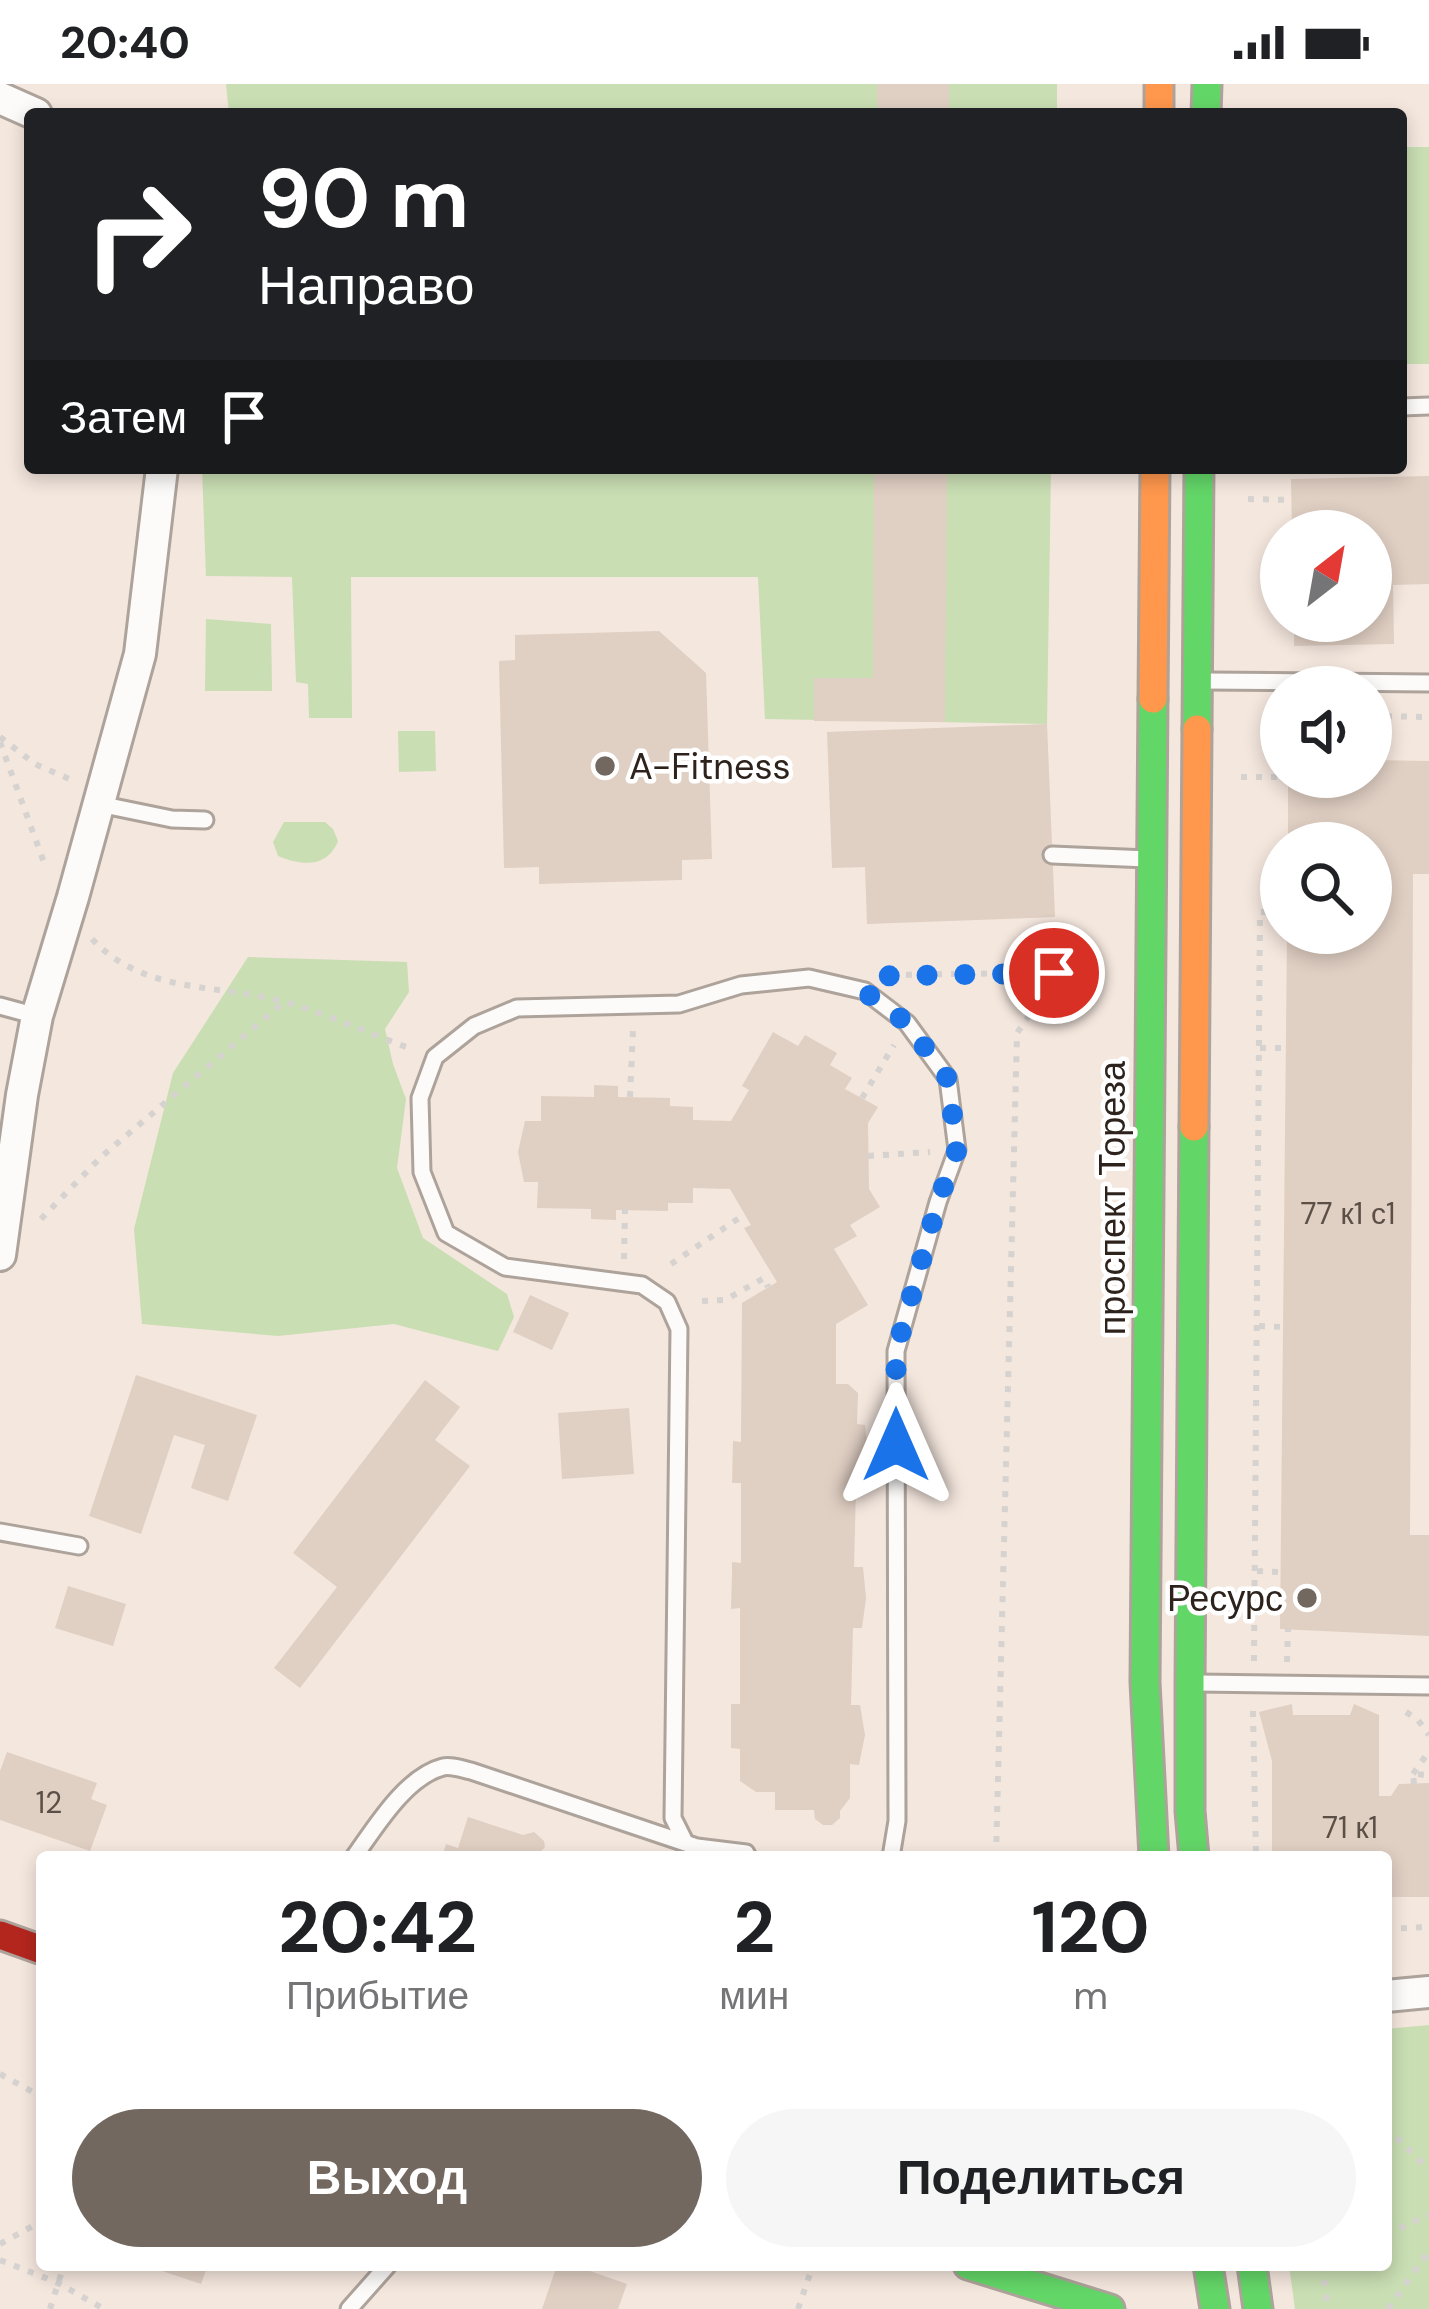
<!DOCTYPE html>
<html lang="ru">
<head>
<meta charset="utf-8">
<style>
	:root { --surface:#fff; --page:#f6f6f6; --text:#202124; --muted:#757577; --accent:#736860 }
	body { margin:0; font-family:"DM Sans",sans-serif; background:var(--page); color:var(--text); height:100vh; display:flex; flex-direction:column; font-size:45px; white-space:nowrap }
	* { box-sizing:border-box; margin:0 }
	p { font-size:39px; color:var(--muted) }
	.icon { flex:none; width:66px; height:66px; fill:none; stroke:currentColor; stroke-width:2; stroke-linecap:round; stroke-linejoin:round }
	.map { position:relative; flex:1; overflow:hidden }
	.panel { position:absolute; left:36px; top:1767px; width:1356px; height:420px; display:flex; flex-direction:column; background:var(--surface); border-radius:12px; box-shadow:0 6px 18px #0003 }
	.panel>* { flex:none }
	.top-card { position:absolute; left:24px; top:24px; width:1383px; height:366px; border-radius:12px; box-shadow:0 6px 18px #0003; background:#202124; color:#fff; overflow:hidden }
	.needle { width:78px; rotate:31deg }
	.buttons { position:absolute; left:1260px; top:426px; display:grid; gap:24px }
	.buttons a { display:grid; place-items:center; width:132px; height:132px; border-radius:50%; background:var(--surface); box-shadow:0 6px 18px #0003; font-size:60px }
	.pin { position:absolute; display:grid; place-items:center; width:102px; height:102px; color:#fff; margin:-51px; border:6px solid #fff; border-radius:50%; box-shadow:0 3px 12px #0007 }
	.me { position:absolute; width:132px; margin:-66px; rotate:0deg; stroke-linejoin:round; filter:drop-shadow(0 0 9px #0008) }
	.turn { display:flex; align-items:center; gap:42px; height:252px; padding:0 36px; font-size:54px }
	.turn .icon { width:156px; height:156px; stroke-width:2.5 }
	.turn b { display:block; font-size:84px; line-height:102px }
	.then { display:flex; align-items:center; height:114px; padding:0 36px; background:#0003; gap:24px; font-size:45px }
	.eta { display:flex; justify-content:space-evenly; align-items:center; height:204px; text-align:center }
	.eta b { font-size:72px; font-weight:700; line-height:84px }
	.action { display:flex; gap:24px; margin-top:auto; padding:24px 36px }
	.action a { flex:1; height:138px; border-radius:72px; background:var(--accent); color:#fff; font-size:48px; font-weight:700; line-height:138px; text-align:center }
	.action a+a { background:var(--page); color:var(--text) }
	.status { display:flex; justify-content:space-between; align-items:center; height:84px; padding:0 60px; background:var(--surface); direction:ltr }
	.status svg { height:33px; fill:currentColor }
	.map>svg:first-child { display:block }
	.green { fill:#c9deb3 }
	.building { fill:#e0cfc3 }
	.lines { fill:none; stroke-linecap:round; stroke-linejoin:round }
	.lane-casing { stroke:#ada39b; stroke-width:21 }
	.street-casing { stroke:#ada39b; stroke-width:36 }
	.fast-casing { stroke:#ada39b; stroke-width:33 }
	.slow-casing { stroke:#ada39b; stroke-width:33 }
	.jam-casing { stroke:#ada39b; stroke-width:33 }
	.path { stroke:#d5d2d0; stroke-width:6; stroke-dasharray:6 9; stroke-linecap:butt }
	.lane { stroke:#fdfbfa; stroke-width:15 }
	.street { stroke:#fdfbfa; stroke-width:30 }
	.fast { stroke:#63d668; stroke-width:27 }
	.slow { stroke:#ff974d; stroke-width:27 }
	.jam { stroke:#b3261e; stroke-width:27 }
	.route { stroke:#1a73e8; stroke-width:21; stroke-dasharray:0 37.8 }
	.poi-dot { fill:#736860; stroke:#fff; stroke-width:4.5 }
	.labels { text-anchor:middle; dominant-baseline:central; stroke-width:9; stroke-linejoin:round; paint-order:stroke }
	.number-label { font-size:30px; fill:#5b4f46 }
	.poi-label { font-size:36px; fill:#2d231c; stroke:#fff; text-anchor:start }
	.street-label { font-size:36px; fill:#2d231c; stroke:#fff }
</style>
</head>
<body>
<div class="status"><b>20:40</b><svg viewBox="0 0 49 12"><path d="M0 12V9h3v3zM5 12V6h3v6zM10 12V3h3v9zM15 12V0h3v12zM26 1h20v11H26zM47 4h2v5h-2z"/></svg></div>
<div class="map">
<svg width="1429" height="2225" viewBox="0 0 1429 2225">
	<rect width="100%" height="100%" fill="#f4e7de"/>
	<path class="green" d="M226,0H1057V30H229Z
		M1401,63H1429V280H1401Z
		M202,384H1051L1047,640L765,635L758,493H351L352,634H309L308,600L296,598L292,493L206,492Z
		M206,535L271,540L272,607H205Z
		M398,647H435L436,687L399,688Z
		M284,738H325L333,745L338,757C327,784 302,782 278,772L273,758Z
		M248,873L407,878L409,908L385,945L393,980L406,1015L397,1084L423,1154L507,1210L514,1233L498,1267L394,1240L278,1252L142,1240L134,1145L173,989Z
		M1429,1941V2225H1295L1289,2181H1386V1945Z"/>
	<path class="building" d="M877,0H949V30H877Z
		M874,384H947L945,638L814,637V594H873Z
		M1429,392V500L1393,501L1394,560L1294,562V537H1371V447H1292L1291,395Z
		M659,547L706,589L712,775L682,776V796L539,800V783L504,784L499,577L515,576V551Z
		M1047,640L1055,833L867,840L865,783L832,784L827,648Z
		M1371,676L1429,677V790H1413L1410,1451H1429V1552L1280,1545L1287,849H1371V759H1288V693H1371Z
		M773,948L798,962L805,951L837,969L830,981L852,994L845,1005L878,1023L868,1039L869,1105L880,1123L850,1141L857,1152L834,1165L868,1221L836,1240V1300H848L858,1309L857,1340L865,1341L868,1371L864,1403L856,1404L854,1483H863L866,1514L862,1544H853L851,1621H860L865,1651L859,1681L850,1680V1714L840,1727V1734L832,1741H823L815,1735L814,1726H775V1708H756L740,1697V1665L731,1664V1620H740V1524L731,1525L732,1490V1478L741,1479V1399H732L733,1357L741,1358L742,1219L777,1198L744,1144L751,1141L730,1105L693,1104V1119H668V1127L616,1126V1136L591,1135V1125L537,1124L538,1098H524L518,1068L525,1037H541V1012L594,1013V1001L618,1002V1013L670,1014V1022L693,1023V1036L731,1037L749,1006L742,1002Z
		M530,1211L569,1229L552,1266L513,1248Z
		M136,1291L257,1331L228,1417L191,1404L205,1361L174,1351L141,1450L89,1432Z
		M425,1296L460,1323L435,1356L470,1382L300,1604L274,1584L337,1503L293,1469Z
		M629,1324L634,1390L562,1395L558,1329Z
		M68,1502L126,1520L113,1562L55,1544Z
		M1292,1620L1293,1631H1350L1354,1620L1379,1631V1712H1391L1399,1700L1429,1699V1813H1386V1773H1272V1677L1259,1628Z
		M7,1668L97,1699L91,1715L107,1721L90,1767L0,1736V1687Z
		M468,1733L523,1751L534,1748L544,1757L545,1763L536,1773H442L446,1760L458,1764Z
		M144,2181H208L201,2200Z
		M557,2181H573L627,2200L618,2225H542Z"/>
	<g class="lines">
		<defs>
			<path id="lane" d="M1401,323L1429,322
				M1206,597L1429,599
				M99,720L172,735L205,736
				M1052,771L1148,775
				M0,922L37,932
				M0,1448L79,1462
				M1198,1599L1429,1602
				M685,1758L673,1734L679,1245L667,1218L642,1201L505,1183L446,1149L422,1088L420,1014L435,973L474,942L517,924L679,920L741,901L809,894L865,907L907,939L948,995L957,1066L938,1118L896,1267L897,1737L891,1773
				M354,1773C375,1744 405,1693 443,1683C451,1681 462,1685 471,1687L697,1763L746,1769L748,1773
				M349,2225L388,2181"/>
			<path id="street" d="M0,14L36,30
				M0,1171L22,1011L37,932L73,813L140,570L162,384
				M1386,1912L1429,1908"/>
			<path id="fast" d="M1206,30L1207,0
				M1153,615L1145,1598L1154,1773
				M1197,645L1199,384
				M1194,1773L1190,1727V1599L1194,1043
				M968,2181L1110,2225
				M1208,2181L1215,2225
				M1252,2181L1258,2225"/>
			<path id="slow" d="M1159,0V30
				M1153,615L1155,384
				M1194,1043L1197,645"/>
			<path id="jam" d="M0,1851L42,1866"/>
		</defs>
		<use href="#lane" class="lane-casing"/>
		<use href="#street" class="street-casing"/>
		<use href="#fast" class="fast-casing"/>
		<use href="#slow" class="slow-casing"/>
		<use href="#jam" class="jam-casing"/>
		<path class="path" d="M1312,384L1313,394
			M1248,415L1292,416
			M1371,632L1429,633
			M0,653L35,680L74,697
			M0,658L46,784
			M1241,693H1281
			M92,855C145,911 216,899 285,918C327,930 368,949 409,964
			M891,891L1094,888
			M1260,964H1286
			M630,1013L633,945
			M862,1014L894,961
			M868,1072L930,1068
			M41,1135L101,1073L284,918
			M624,1175L625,1125
			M671,1180L745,1130
			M702,1217L725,1216L764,1194L768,1203
			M1259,1242L1283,1243
			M1257,1487L1280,1488
			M1254,1577L1260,828H1281
			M1287,1578L1288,1545
			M1253,1627L1256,1773
			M1406,1628L1418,1636L1429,1651
			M1413,1690L1429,1667
			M1414,1700L1413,1690L1429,1691
			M996,1773L1017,949L1035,923L1097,888
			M1386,1845L1429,1843
			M0,1990L42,2013
			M1386,2043L1429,2086
			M1386,2150L1429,2131
			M0,2160L42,2137
			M0,2176L58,2199L104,2225
			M1322,2181L1328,2225
			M50,2225L64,2181
			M798,2225L813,2181
			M1388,2225L1429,2167"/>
		<use href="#lane" class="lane"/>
		<use href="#street" class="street"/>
		<use href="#fast" class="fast"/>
		<use href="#slow" class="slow"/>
		<use href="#jam" class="jam"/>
	</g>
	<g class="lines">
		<path class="route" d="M896,1361V1267L938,1118L957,1066L948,995L907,939L865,908L878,892L1054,889"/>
	</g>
	<g class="poi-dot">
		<circle cx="605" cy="682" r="12"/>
		<circle cx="1307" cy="1514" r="12"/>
	</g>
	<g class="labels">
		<g class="number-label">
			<text x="1348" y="1129">77 к1 с1</text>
			<text x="49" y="1718">12</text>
			<text x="1350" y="1743">71 к1</text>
		</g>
		<g class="poi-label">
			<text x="629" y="682">A-Fitness</text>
			<text x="1283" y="1514" text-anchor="end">Ресурс</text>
		</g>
		<g class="street-label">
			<text transform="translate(1112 1114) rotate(-90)">проспект Тореза</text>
		</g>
	</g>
</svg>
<div class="buttons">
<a><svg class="needle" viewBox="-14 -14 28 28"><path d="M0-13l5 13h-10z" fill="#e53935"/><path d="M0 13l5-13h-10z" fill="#757577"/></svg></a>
<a><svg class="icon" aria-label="sound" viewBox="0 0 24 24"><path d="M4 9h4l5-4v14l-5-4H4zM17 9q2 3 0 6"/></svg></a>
<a><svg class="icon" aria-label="search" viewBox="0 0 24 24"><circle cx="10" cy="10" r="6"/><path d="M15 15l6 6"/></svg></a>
</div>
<div class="pin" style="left:1054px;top:889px;background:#d93025"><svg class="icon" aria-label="arrive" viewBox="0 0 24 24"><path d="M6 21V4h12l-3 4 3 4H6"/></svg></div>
<svg class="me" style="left:896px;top:1361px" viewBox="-20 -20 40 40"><path d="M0-17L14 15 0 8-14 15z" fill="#1a73e8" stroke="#fff" stroke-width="4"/></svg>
<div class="top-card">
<div class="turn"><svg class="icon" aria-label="right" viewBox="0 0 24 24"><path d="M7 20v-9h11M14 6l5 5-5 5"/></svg><div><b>90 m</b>Направо</div></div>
<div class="then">Затем<svg class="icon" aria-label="arrive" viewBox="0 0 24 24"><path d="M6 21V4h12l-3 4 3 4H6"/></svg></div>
</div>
<section class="panel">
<div class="eta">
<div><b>20:42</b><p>Прибытие</p></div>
<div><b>2</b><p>мин</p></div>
<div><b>120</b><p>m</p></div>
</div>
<div class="action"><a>Выход</a><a>Поделиться</a></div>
</section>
</div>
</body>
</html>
